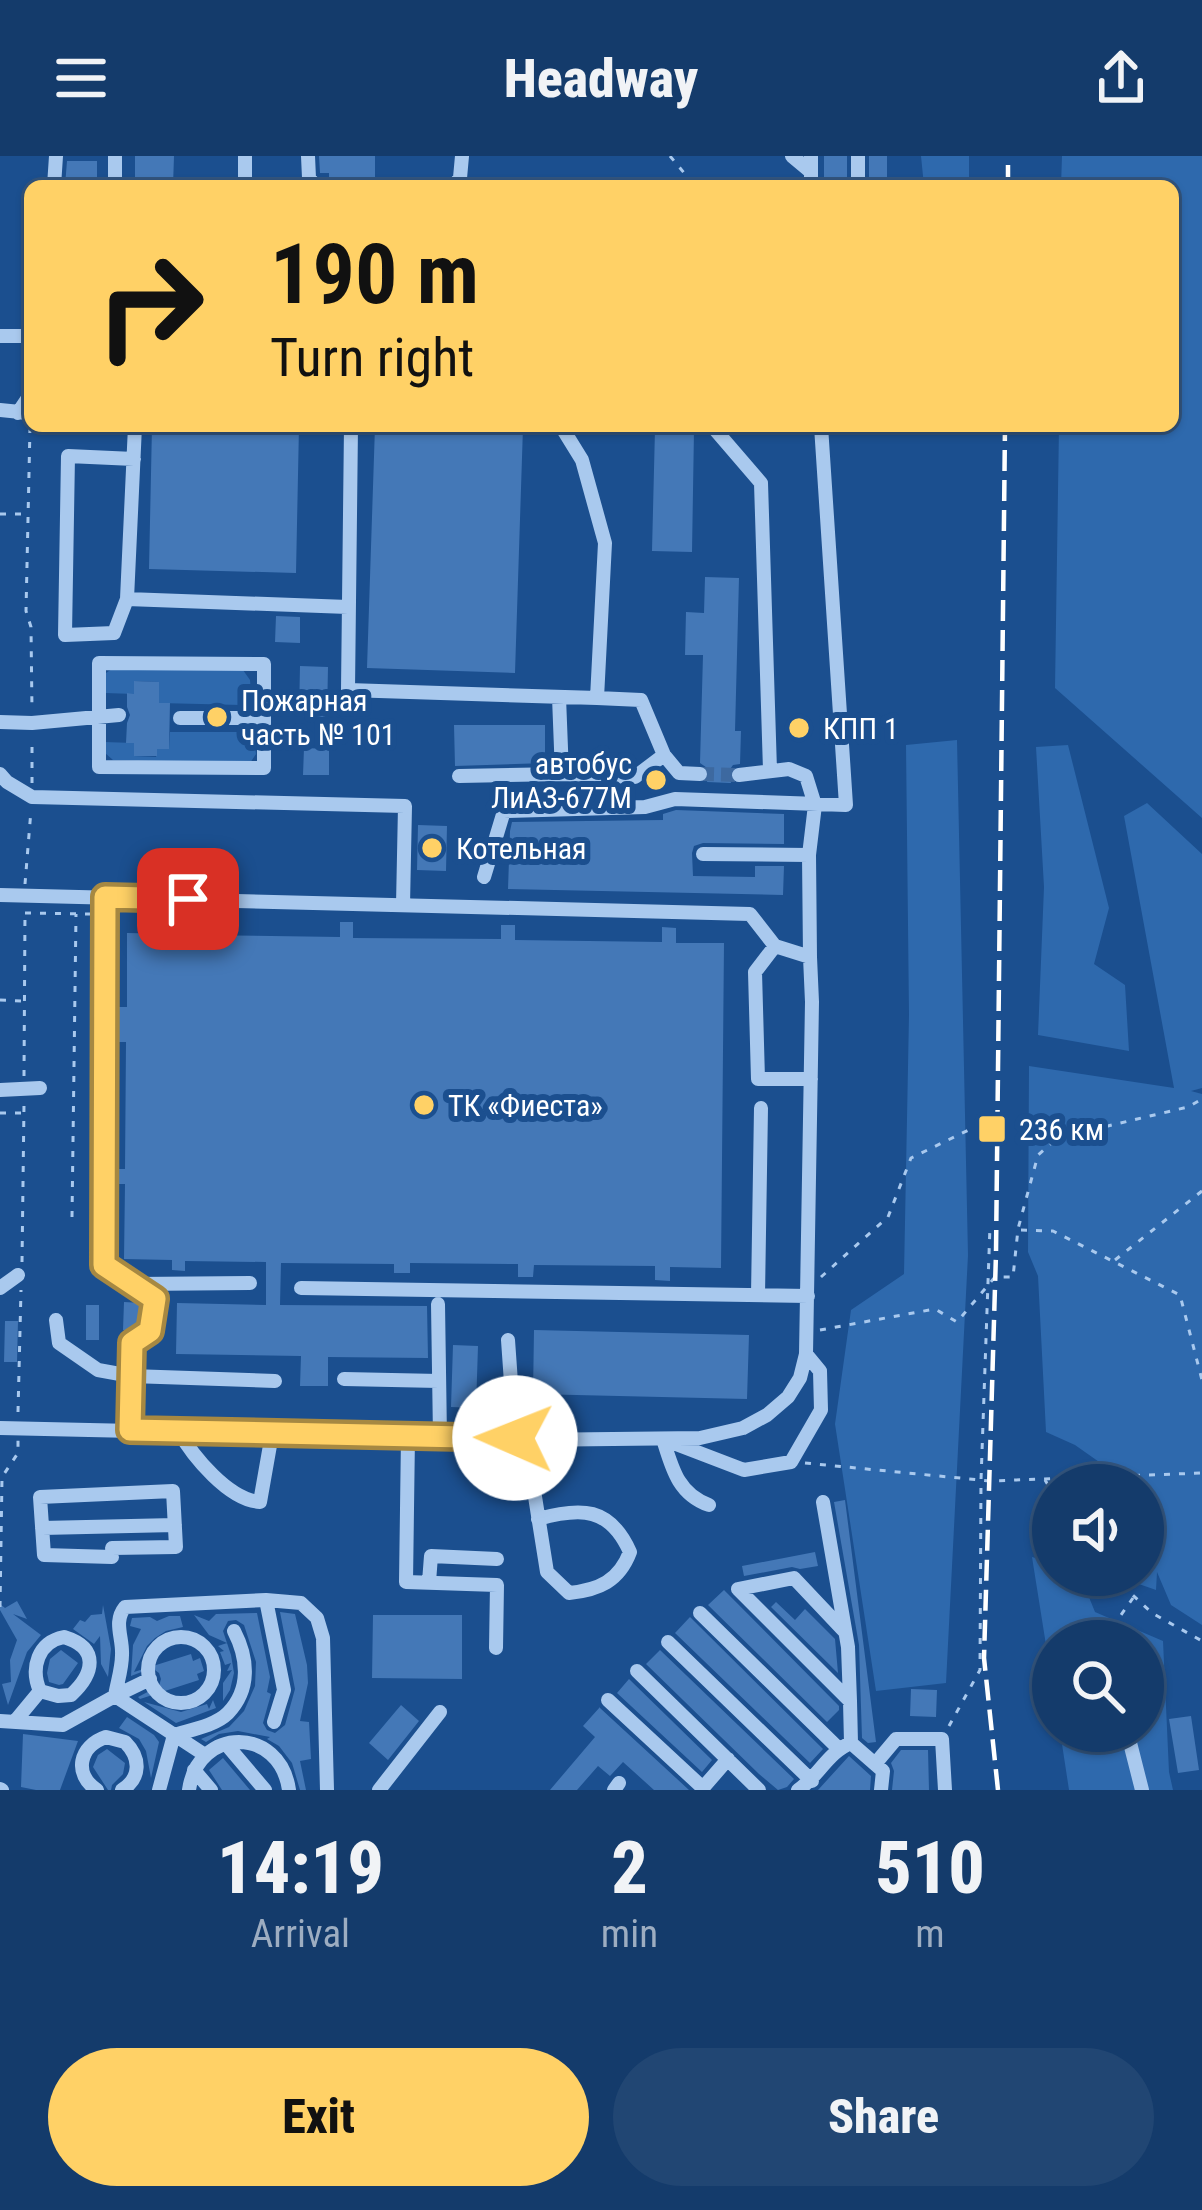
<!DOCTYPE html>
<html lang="en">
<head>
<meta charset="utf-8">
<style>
	:root { --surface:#143b6b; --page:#214673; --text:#f1f3f6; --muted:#9dadc1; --line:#33557e; --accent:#ffd166 }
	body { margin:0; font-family:"Roboto Condensed",sans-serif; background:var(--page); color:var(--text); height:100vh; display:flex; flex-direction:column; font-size:45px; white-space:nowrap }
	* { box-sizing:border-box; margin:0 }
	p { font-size:39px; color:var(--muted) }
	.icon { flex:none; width:66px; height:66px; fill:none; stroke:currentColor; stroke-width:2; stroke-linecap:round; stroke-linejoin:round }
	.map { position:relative; height:1634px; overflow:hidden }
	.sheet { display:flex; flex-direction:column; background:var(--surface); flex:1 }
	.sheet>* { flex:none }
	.guide { position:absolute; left:24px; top:24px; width:1155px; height:252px; border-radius:18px; box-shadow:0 3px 9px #0004,0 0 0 3px var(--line); background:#ffd166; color:#111; overflow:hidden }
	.fabs { position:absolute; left:1032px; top:1308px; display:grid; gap:24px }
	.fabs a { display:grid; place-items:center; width:132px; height:132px; border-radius:50%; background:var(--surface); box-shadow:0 3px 9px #0004,0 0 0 3px var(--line); font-size:60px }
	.pin { position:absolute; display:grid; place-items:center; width:102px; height:102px; color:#fff; margin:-51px; border-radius:24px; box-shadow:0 6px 18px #0006 }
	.me { position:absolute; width:132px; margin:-66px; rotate:271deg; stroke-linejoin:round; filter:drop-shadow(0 0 9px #0008) }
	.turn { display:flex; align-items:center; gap:42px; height:252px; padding:0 48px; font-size:54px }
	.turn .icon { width:156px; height:156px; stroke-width:2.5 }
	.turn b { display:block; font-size:84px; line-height:102px }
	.eta { display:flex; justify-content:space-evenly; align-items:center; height:204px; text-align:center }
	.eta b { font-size:72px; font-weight:800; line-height:84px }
	.cta { display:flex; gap:24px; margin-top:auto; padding:24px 48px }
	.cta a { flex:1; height:138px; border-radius:72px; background:var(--accent); color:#111; font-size:48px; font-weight:800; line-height:138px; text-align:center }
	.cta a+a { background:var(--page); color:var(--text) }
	header { display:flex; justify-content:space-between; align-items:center; height:156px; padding:0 48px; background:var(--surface); font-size:54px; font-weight:800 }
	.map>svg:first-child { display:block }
	.green { fill:#2e69ad }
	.building { fill:#4478b7 }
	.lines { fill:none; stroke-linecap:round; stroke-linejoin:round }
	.minor-tunnel { stroke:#3d69a0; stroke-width:14; stroke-dasharray:14 7; stroke-linecap:butt }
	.path { stroke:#a9c9ee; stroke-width:3; stroke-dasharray:6 9; stroke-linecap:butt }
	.minor { stroke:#a9c9ee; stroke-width:14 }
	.rail { stroke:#fff; stroke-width:4.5; stroke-dasharray:21 9; stroke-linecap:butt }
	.route-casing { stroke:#a68842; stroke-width:30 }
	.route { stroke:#ffd166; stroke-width:21 }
	.poi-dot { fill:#ffd166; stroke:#1b4f8f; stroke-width:4.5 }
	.labels { text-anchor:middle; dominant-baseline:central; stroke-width:12; stroke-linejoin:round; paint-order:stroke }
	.poi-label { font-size:30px; fill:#fff; stroke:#1b4f8f; text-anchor:start }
</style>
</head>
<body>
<header><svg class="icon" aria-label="menu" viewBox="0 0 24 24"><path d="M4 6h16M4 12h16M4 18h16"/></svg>Headway<svg class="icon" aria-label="share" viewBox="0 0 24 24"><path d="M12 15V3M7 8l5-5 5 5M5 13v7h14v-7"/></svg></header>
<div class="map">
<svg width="1202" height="1634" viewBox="0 0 1202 1634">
	<rect width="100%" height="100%" fill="#1b4f8f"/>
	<path class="green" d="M921,0H969V30H924Z
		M1062,0H1202V662L1055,532L1059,270H1173V30H1061Z
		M115,511L243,514L250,524L251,536L241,549L159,547L158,526L135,525L134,538L105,537L106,517Z
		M170,576H241L254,583L256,598L250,607L113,604L105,597L104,586L134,587V600L156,601L157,593L169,592Z
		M957,584L968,1099L946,1527L876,1535L835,1268L851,1154L904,1118L909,859L906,589Z
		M1068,589L1109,752L1094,808L1125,829L1129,895L1038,879L1044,731L1036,591Z
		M1147,647L1202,698V932L1191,935L1202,938V1469L1171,1449L1157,1416L1156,1434L1136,1427L1127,1419H1143V1329H1101L1102,1308L1075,1289L1046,1276L1038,1120L1028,1096L1029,910L1174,932L1124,660Z
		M1032,1401L1053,1407V1419H1080L1095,1456L1163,1485L1169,1616L1173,1634H1069L1060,1575H1143V1485H1053V1533Z"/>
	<path class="building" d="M135,0H174L173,30H135Z
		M319,0H375V30H329V17H320Z
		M824,0H847V30H824Z
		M869,0H887V30H869Z
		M67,5H97V30H65Z
		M152,270H299L296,417L149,413Z
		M375,270L523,271L515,517L367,512Z
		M655,273L694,274L692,396L652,395Z
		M705,421L739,422L735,575H741L740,608L733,609L728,616L731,627L707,626L710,614L700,607L703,499H685L686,456L704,457Z
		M276,460L300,461V487L275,486Z
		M300,510L328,511L327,561L299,560Z
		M134,525L159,526V547H170L169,593H157V600H134V587H126L127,567L130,559L127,551V537L134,538Z
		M454,569H545V607L455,610Z
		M304,592L329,593V619H303Z
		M676,654L784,658V688L703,687L694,690L692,697L693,720L755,721V710H784L783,739L508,733L510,675L512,666L663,664V658Z
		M418,669L447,670L446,715L417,714Z
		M177,762H193V779L340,781V766H353V782L501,783V769H515V784L662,786V771L676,772V787H724L721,1112L670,1111V1125L655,1124V1110L534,1109L533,1121H518V1108L410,1107V1117H394V1108L281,1107L280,1149L427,1150L428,1202L328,1201V1230H300L301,1200L176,1198L177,1147L266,1149V1106L185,1105V1115L172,1114V1104L124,1103L125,1028H116V1013H125L126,886H118V851H127V777L177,778Z
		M124,1146L142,1147L140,1168L130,1175L123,1174Z
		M86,1149H99V1184H86Z
		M5,1165H18L17,1206H4Z
		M534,1174L749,1179L747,1243L533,1238Z
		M453,1189L478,1190L476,1252L451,1251Z
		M845,1344L876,1586L868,1587L862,1582L859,1489L834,1346Z
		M815,1396L818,1410L800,1413L792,1411L744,1420L742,1410Z
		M724,1434L839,1550V1554L827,1566L708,1449Z
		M17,1445L27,1463L13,1458L41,1479L27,1496L8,1549L2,1528L11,1526L10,1504L17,1484L0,1454V1448L5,1452Z
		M776,1446L795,1464L805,1453L835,1483L838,1517L771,1451Z
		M103,1449L111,1493L108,1521L101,1508L100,1480L94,1488L73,1473L80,1464L85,1466L91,1459L102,1458Z
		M280,1456L295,1458L307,1509L308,1527L300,1565L309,1566L311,1603L300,1605L306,1634H300L292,1607L279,1590L267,1583L270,1581L238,1575L219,1578L206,1586L201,1583L229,1571L244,1555L255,1530L256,1506L244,1469L236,1464L228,1465L223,1475L231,1499L234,1517L230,1534L223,1545V1527L232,1514L227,1515L231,1507L225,1509L220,1496L224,1495L218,1490L227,1487L209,1479L194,1459L209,1465L216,1458L257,1457L270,1521L267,1536L271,1538L263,1567L267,1574L275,1577L285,1569L295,1533Z
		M373,1459H462V1523L372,1522Z
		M169,1460H180L183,1471L166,1475L155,1482L147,1490L134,1516L191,1498L193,1505L200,1502L204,1515L197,1518L199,1524L140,1543L138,1541L159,1530L161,1523L159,1517L152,1512L131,1520L133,1489L141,1473L130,1470L132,1462L150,1461L157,1465Z
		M690,1461L823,1593L810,1607L675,1477Z
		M61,1494L78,1507L63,1528L59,1529L49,1526L47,1517L50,1503Z
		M660,1494L794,1623L787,1631L778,1634L759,1618L646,1508Z
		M629,1523L712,1604L702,1616L617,1537Z
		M911,1533L937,1534L936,1561L910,1560Z
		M213,1544L216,1552L176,1567L144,1546L181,1556L207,1548L209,1553Z
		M401,1549L419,1565L388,1604L369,1587Z
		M600,1551V1552L689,1634H654L623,1606L610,1620L598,1610L577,1634H550L595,1581L583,1570Z
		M1191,1560L1199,1614L1178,1617L1169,1563Z
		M127,1561L154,1579L159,1586L151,1622L146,1595L139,1583L119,1572Z
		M23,1578L78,1585L60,1634H36L21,1631Z
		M107,1593L125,1607L123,1618L112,1629L111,1634H108L93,1611L98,1599Z
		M901,1594H928L929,1634H892L894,1615L891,1607Z
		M849,1600L871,1620L870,1634H818Z
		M223,1602L250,1634H222L209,1614Z"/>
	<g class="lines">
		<path class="minor-tunnel" d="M700,618L739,619"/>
		<path class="path" d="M670,0L695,30
			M30,271L26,455L31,471L32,555
			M0,358H28
			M32,627V582
			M25,728L31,654
			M25,757L91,758
			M0,844L22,845
			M24,920L25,756
			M0,957H22
			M72,1061L76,758
			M1021,1074L1053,1075L1180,1139L1202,1224
			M1115,1104L1202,1035
			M22,1106L24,948
			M821,1121L888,1061L911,1002L981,968L991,969
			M820,1174L935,1153L957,1166L995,1121H1013L1018,1073L1038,999L1057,982L1188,951L1202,943
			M18,1256L21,1134
			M805,1307L990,1325L1202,1317
			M1045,1324L1053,1337
			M1111,1419L1152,1457L1202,1485
			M0,1451L2,1321L18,1297V1284
			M1110,1485L1109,1476L1133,1442
			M949,1570L980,1514L981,1324L990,1070"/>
		<path class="minor" d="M308,0L309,22L316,30
			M792,0L810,15
			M54,30L56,0
			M115,30V0
			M245,30V0
			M453,30L460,22L462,0
			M811,30V0
			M858,30V0
			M0,180H30
			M0,254L30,257
			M18,257L30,239
			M135,270L127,443L348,451
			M351,270L348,534L597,542L605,387L582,304L561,270
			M712,270L761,327L770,614
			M127,443L114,477L65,479L68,300L134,303
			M99,507L264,508V612L99,611Z
			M559,541L562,618
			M597,542L641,544L664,599L679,617L700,618
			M180,562H264
			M0,566L32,567L119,559
			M0,618L7,626L32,641L405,650L403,749
			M739,619L789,613L806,620L815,649L809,699L810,801
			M459,620L562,618L635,621L664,599
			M703,698L809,699
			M484,721L504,655L645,651L675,643L846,649L821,270
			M0,739L750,758L775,790L810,801L812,846L806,1198L800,1222L788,1241L767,1259L743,1272L700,1282L526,1284L0,1272
			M105,741L104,1109L156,1143L150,1175L132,1187L130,1274
			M775,790L755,816L758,923H811
			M0,934L40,932
			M136,1128L250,1127
			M0,1132L18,1119
			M301,1132L808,1140
			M758,1139L761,952
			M438,1148L440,1281
			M56,1164L59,1187L98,1214L131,1220L275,1225
			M508,1184L515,1283
			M344,1223L439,1225
			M178,1274C193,1301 229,1344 260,1346L272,1278
			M408,1280L406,1426L497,1429L496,1492
			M526,1284L547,1416L569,1437C599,1434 619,1425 630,1396C610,1351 581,1351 538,1363
			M823,1346L848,1491L850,1545
			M709,1349C678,1338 672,1312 663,1283L744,1314L791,1306L821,1254L820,1215L806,1198
			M42,1372L175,1369
			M112,1392L176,1391L173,1335L40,1341L44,1399L112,1401
			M429,1426L431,1400L497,1403
			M738,1433L850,1545L851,1587
			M738,1433L794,1422L845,1476
			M266,1444L284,1534L274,1566
			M700,1457L838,1592
			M64,1481C100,1492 94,1518 71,1539L58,1540L40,1535C30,1512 38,1486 64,1481Z
			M148 1514a33 33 0 1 1 66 0a33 33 0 1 1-66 0Z
			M668,1486L812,1625
			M637,1515L759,1634
			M150,1523L115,1540L205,1599
			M608,1544L703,1632
			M16,1564L40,1535
			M0,1565L63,1569L115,1540C117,1527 122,1513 122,1499C123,1481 113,1466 125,1451L266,1444L301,1447L317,1462L323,1482L327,1634
			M1127,1575L1142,1634
			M226,1588L265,1634
			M875,1608L896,1583H942L945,1634
			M194,1614L211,1634
			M0,1633L2,1634
			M97,1634C73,1618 79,1590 106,1581L125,1586C141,1602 141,1622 122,1634
			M159,1634L174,1579C190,1574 215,1570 228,1557C251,1533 248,1502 234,1475
			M189,1634C198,1570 280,1570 289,1634
			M379,1634L440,1556
			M614,1634L619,1627
			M701,1634L728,1603
			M798,1634C818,1621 828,1596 851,1587L883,1615L881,1634"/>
		<path class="rail" d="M1008,30V0
			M998,1634L984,1502L996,1097L1005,270"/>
	</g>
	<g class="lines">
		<defs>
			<path id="route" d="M188,743L105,741L104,1109L155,1143L150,1175L132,1187L130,1274L515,1282"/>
		</defs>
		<use href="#route" class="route-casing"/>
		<use href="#route" class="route"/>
	</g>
	<g class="poi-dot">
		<circle cx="217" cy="561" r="12"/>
		<circle cx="799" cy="572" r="12"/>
		<circle cx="656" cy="624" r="12"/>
		<circle cx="432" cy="692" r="12"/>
		<circle cx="424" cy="949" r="12"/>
		<rect x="977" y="958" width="30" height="30" rx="6"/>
	</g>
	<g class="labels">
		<g class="poi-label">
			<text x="241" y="544">Пожарная<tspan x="241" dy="34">часть № 101</tspan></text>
			<text x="823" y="572">КПП 1</text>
			<text x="632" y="607" text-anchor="end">автобус<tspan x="632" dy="34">ЛиАЗ-677М</tspan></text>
			<text x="456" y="692">Котельная</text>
			<text x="448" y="949">ТК «Фиеста»</text>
			<text x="1019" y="973">236 км</text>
		</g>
	</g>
</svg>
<div class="fabs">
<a><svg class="icon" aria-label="sound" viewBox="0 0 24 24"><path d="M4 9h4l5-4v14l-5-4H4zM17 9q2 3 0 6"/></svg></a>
<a><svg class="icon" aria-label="search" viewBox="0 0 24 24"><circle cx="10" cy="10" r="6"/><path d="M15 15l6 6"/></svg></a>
</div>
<div class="pin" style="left:188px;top:743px;background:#d93025"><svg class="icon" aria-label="arrive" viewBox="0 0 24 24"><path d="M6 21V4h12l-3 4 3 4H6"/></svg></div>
<svg class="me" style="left:515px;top:1282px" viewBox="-20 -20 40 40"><circle r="19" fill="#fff"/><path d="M0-13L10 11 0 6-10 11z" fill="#ffd166"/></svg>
<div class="guide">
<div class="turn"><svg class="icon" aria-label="right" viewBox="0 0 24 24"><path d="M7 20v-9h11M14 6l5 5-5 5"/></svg><div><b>190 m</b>Turn right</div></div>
</div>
</div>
<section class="sheet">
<div class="eta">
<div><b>14:19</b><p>Arrival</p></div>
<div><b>2</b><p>min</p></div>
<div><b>510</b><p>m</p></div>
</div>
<div class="cta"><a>Exit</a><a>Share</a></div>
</section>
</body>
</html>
